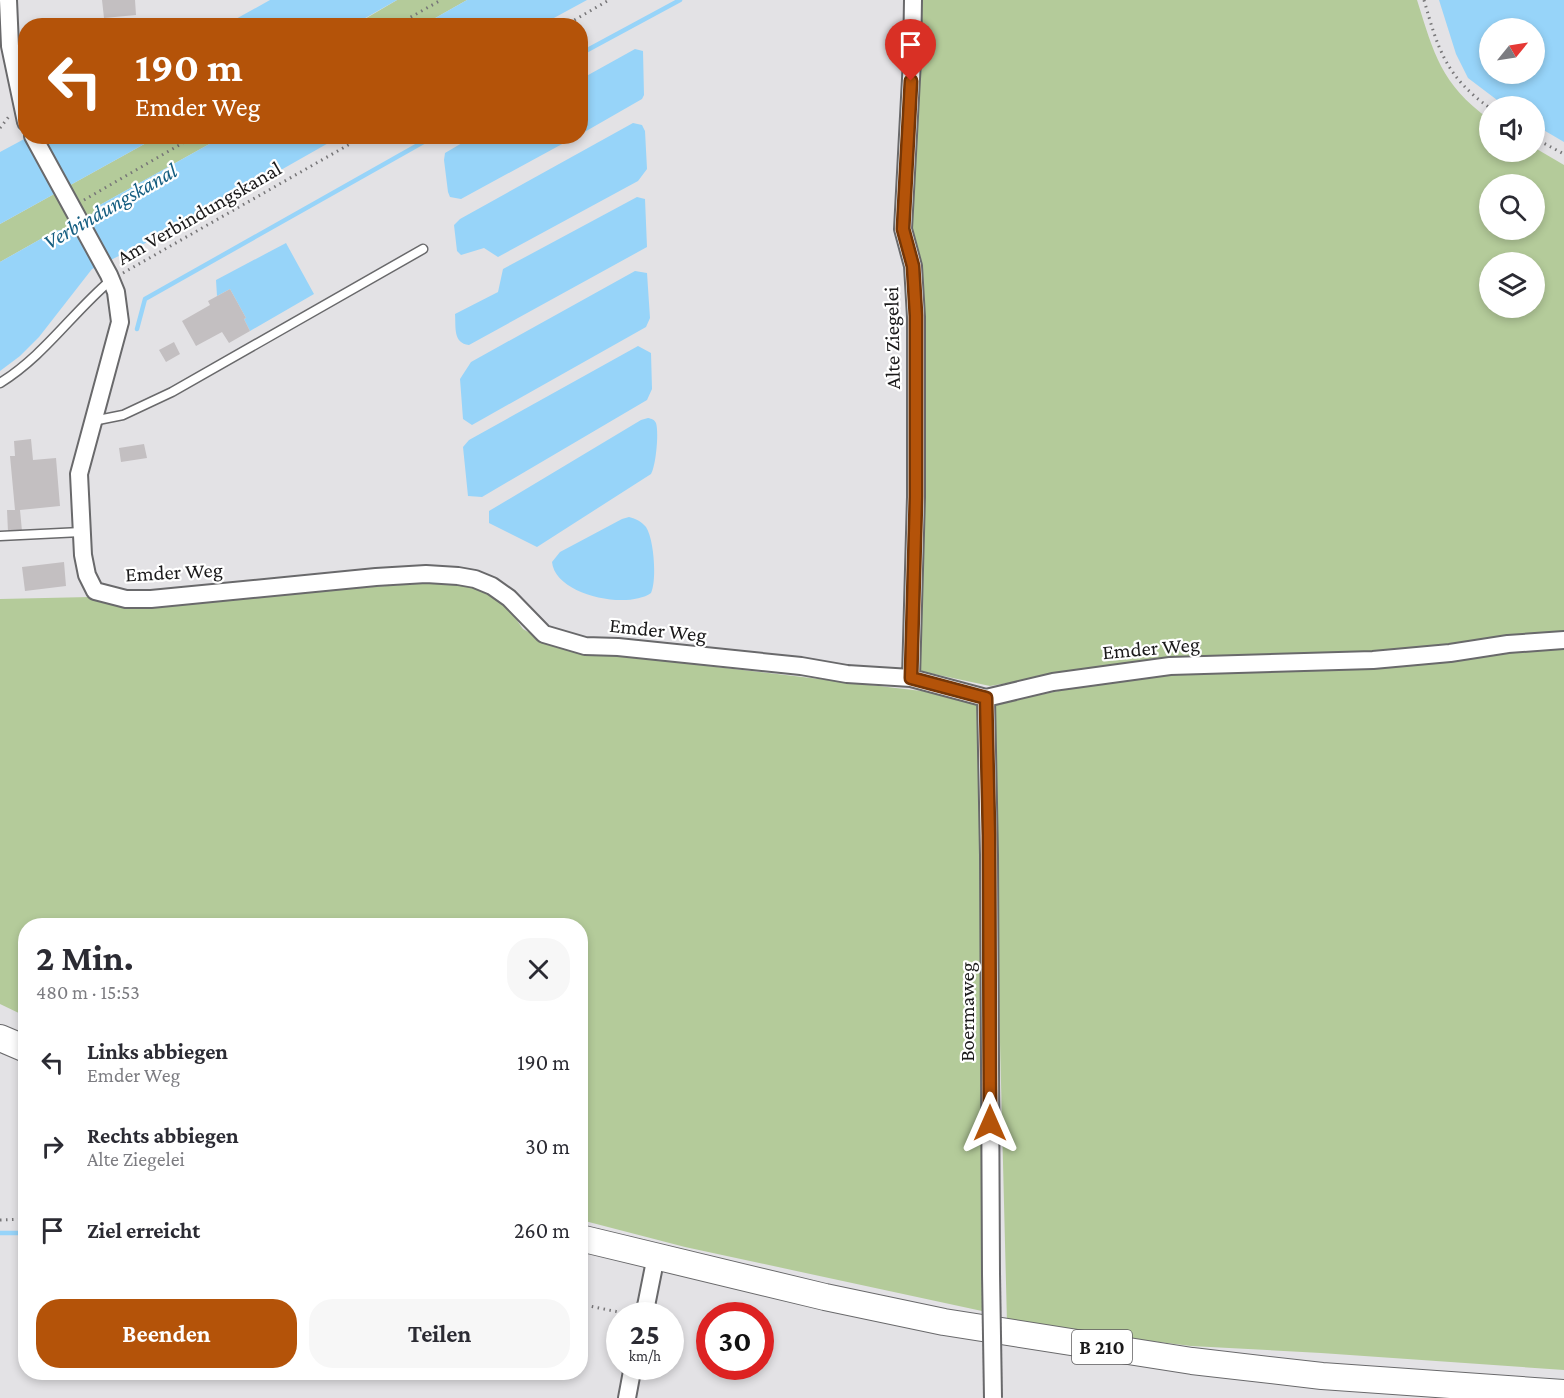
<!DOCTYPE html>
<html lang="de">
<head>
<meta charset="utf-8">
<style>
	:root { --surface:#fff; --page:#f7f7f7; --text:#2b2b33; --muted:#7c7c81; --accent:#b45309 }
	body { margin:0; font-family:"Crimson Pro",serif; background:var(--page); color:var(--text); height:100vh; display:flex; flex-direction:column; font-size:22px; white-space:nowrap }
	* { box-sizing:border-box; margin:0 }
	p { font-size:20px; color:var(--muted) }
	.icon { flex:none; width:33px; height:33px; fill:none; stroke:currentColor; stroke-width:2; stroke-linecap:round; stroke-linejoin:round }
	.map { position:relative; flex:1; overflow:hidden }
	.details { position:absolute; left:18px; top:918px; width:570px; height:462px; display:flex; flex-direction:column; background:var(--surface); border-radius:24px; box-shadow:0 3px 9px #0003 }
	.details>* { flex:none }
	.top-card { position:absolute; left:18px; top:18px; width:570px; height:126px; border-radius:24px; box-shadow:0 3px 9px #0003; background:#b45309; color:#fff; overflow:hidden }
	.needle { width:39px; rotate:60deg }
	.tools { position:absolute; left:1479px; top:18px; display:grid; gap:12px }
	.tools a { display:grid; place-items:center; width:66px; height:66px; border-radius:50%; background:var(--surface); box-shadow:0 3px 9px #0003; font-size:30px }
	.speed { position:absolute; left:606px; top:1302px; display:flex; gap:12px; font-size:30px; font-weight:700; text-align:center }
	.speed>* { display:grid; place-content:center; width:78px; height:78px; border-radius:50%; background:var(--surface); box-shadow:0 3px 9px #0003; line-height:1 }
	.speed small { font-size:15px; font-weight:400 }
	.speed .limit { border:9px solid #d22; background:#fff; color:#111 }
	.pin { position:absolute; display:grid; place-items:center; width:51px; height:51px; color:#fff; margin:-62px -26px; border-radius:50% 50% 50% 0; rotate:-45deg; box-shadow:0 0 6px #0007 }
	.pin .icon { rotate:45deg }
	.me { position:absolute; width:66px; margin:-33px; rotate:0deg; stroke-linejoin:round; filter:drop-shadow(0 0 4px #0008) }
	.turn { display:flex; align-items:center; gap:21px; height:126px; padding:0 18px; font-size:27px }
	.turn .icon { width:78px; height:78px; stroke-width:2.5 }
	.turn b { display:block; font-size:42px; line-height:51px }
	.round { display:grid; place-items:center; flex:none; width:63px; height:63px; border-radius:24px; background:var(--page) }
	.head { display:flex; align-items:center; justify-content:space-between; height:102px; padding:0 18px }
	h1 { font-size:36px; font-weight:700; line-height:45px }
	.action { display:flex; gap:12px; margin-top:auto; padding:12px 18px }
	.action a { flex:1; height:69px; border-radius:24px; background:var(--accent); color:#fff; font-size:24px; font-weight:700; line-height:69px; text-align:center }
	.action a+a { background:var(--page); color:var(--text) }
	ul { padding:0; list-style:none }
	li { display:flex; align-items:center; gap:18px; height:84px; padding:0 18px }
	li div { flex:1 }
	li b { display:block; font-size:22px }
	li em { font-style:normal }
	.map>svg:first-child { display:block }
	.green { fill:#b4cb9a; fill-rule:evenodd }
	.water { fill:#97d4f9; fill-rule:evenodd }
	.lines { fill:none; stroke-linecap:round; stroke-linejoin:round }
	.stream { stroke:#97d4f9; stroke-width:4.5 }
	.building { fill:#c3bfc1 }
	.service-casing { stroke:#69696b; stroke-width:11 }
	.minor-casing { stroke:#69696b; stroke-width:20 }
	.primary-casing { stroke:#69696b; stroke-width:28 }
	.path { stroke:#777678; stroke-width:3; stroke-dasharray:1.5 4.5; stroke-linecap:butt }
	.service { stroke:#fff; stroke-width:8 }
	.minor { stroke:#fff; stroke-width:16 }
	.primary { stroke:#fff; stroke-width:26 }
	.minor-bridge-casing { stroke:#69696b; stroke-width:20; stroke-linecap:butt }
	.minor-bridge { stroke:#fff; stroke-width:16 }
	.route-casing { stroke:#753606; stroke-width:15 }
	.route { stroke:#b45309; stroke-width:10 }
	.labels { text-anchor:middle; dominant-baseline:central; stroke-width:4.5; stroke-linejoin:round; paint-order:stroke }
	.shield { fill:#fff; stroke:#5f5e5f; stroke-width:1.5 }
	.shield-label { font-size:20px; font-weight:bold; fill:#1a191a }
	.street-label { font-size:21px; fill:#1a191a; stroke:#fff }
	.water-label { font-size:22px; font-style:italic; fill:#145d80; stroke:#fff }
</style>
</head>
<body>
<div class="map">
<svg width="1564" height="1398" viewBox="0 0 1564 1398">
	<rect width="100%" height="100%" fill="#e3e2e5"/>
	<path class="green" d="M397,0H467L423,25L353,26Z
		M919,0H1417C1434,54 1441,84 1489,119L1490,152H1534L1535,148L1564,165V633L1371,654L1102,667L990,686L920,671L921,267L910,227ZM1490,184H1534V230H1490ZM1490,262H1534V308H1490Z
		M157,137H222L98,206L86,222L78,227L55,231L0,262V224Z
		M455,581L483,590L506,605L523,629L555,647L571,650L981,698L982,1311L685,1247L581,1220L580,926H26L25,1016L0,1004V599L90,597L121,605Z
		M1564,646V1370L1321,1353L1191,1346L1007,1323L996,882L995,704L1107,681L1169,671Z"/>
	<path class="water" d="M270,0H397L353,25H225Z
		M467,0H587L541,25H423Z
		M1439,0H1564V142L1535,125L1534,106H1505L1468,78L1456,54ZM1490,28H1534V74H1490Z
		M635,49L643,51L644,95L642,99L581,134V79Z
		M633,123L642,125L645,131L647,169L638,181L498,257L484,248L461,255L457,251L454,225L460,219Z
		M474,136H575V137L461,199L450,197L448,192L444,160L445,153Z
		M28,137H157L0,224V152Z
		M222,137H339L193,220L92,269L39,337L20,356L0,371V262L55,231L78,227L86,222L98,206Z
		M637,197L645,199L647,247L469,345C453,343 456,328 455,314L498,292L503,269Z
		M286,243L314,294L250,331L244,319L246,318L230,289L217,296L216,280Z
		M635,271L647,273L650,318L646,327L472,425L463,419L460,379L471,362Z
		M638,346L651,353L652,389L647,400L482,497L468,496L463,447L469,440Z
		M648,418C652,419 654,419 656,423C659,432 656,466 651,474L537,547L489,523V511L641,420Z
		M629,517C636,519 641,521 646,527C654,539 657,580 651,593C627,610 555,595 552,562L560,552L622,519Z"/>
	<g class="lines">
		<path class="stream" d="M580,54L680,0
			M137,329L145,299L434,136
			M0,1233H26"/>
	</g>
	<path class="building" d="M102,0H135L136,15L104,18Z
		M230,289L246,318L244,319L250,331L229,343L222,332L196,346L182,321L210,305L208,301Z
		M174,342L180,354L166,362L159,350Z
		M31,439L33,460L56,458L60,506L20,510L22,531L8,532L7,510H15L10,456H15L14,441Z
		M144,444L147,458L121,462L119,448Z
		M64,562L66,586L25,591L22,567Z"/>
	<g class="lines">
		<defs>
			<path id="service" d="M0,383C44,356 72,313 111,280
				M93,421L123,415L172,392L423,249
				M0,536L81,532"/>
			<path id="minor" d="M8,0L10,46L26,122
				M33,136L109,275L116,292L120,322L79,474L83,555L87,575L95,591L126,599H151L376,577L426,574L458,576L475,579L492,586L509,598L544,634L585,646L618,647L801,666L847,674L911,678L986,698L1053,682L1170,666L1373,660L1450,653L1508,644L1564,640
				M911,678L916,497V317L913,266L903,229L912,60L913,0
				M986,698L989,855L991,1274
				M644,1316L656,1256
				M627,1398L633,1366"/>
			<path id="primary" d="M0,1038L26,1049
				M580,1238L825,1297L944,1322L1192,1361L1322,1376L1564,1393"/>
		</defs>
		<use href="#service" class="service-casing"/>
		<use href="#minor" class="minor-casing"/>
		<use href="#primary" class="primary-casing"/>
		<path class="path" d="M1424,0C1438,49 1446,77 1490,108
			M395,26L441,0
			M564,26L609,0
			M0,128L10,115
			M1534,138L1564,154
			M84,200L195,136
			M123,273L364,136
			M0,1220L26,1219
			M580,1304L628,1314"/>
		<use href="#service" class="service"/>
		<use href="#minor" class="minor"/>
		<use href="#primary" class="primary"/>
		<defs>
			<path id="minor-bridge" d="M991,1274L993,1398"/>
		</defs>
		<use href="#minor-bridge" class="minor-bridge-casing"/>
		<use href="#minor-bridge" class="minor-bridge"/>
	</g>
	<g class="lines">
		<defs>
			<path id="route" d="M911,81L903,229L913,266L916,316V497L911,678L986,698L989,835L990,1123"/>
		</defs>
		<use href="#route" class="route-casing"/>
		<use href="#route" class="route"/>
	</g>
	<g class="labels">
		<rect class="shield" x="1072" y="1330" width="60" height="34" rx="4.5"/>
		<g class="shield-label">
			<text x="1102" y="1347">B 210</text>
		</g>
		<g class="street-label">
			<text transform="translate(199 213) rotate(-30)">Am Verbindungskanal</text>
			<text transform="translate(892 338) rotate(-91)">Alte Ziegelei</text>
			<text transform="translate(174 572) rotate(-3)">Emder Weg</text>
			<text transform="translate(658 630) rotate(6)">Emder Weg</text>
			<text transform="translate(1151 648) rotate(-5)">Emder Weg</text>
			<text transform="translate(967 1012) rotate(-90)">Boermaweg</text>
		</g>
		<g class="water-label">
			<text transform="translate(110 206) rotate(-30)">Verbindungskanal</text>
		</g>
	</g>
</svg>
<div class="tools">
<a><svg class="needle" viewBox="-14 -14 28 28"><path d="M0-13l5 13h-10z" fill="#e53935"/><path d="M0 13l5-13h-10z" fill="#7c7c81"/></svg></a>
<a><svg class="icon" aria-label="sound" viewBox="0 0 24 24"><path d="M4 9h4l5-4v14l-5-4H4zM17 9q2 3 0 6"/></svg></a>
<a><svg class="icon" aria-label="search" viewBox="0 0 24 24"><circle cx="10" cy="10" r="6"/><path d="M15 15l6 6"/></svg></a>
<a><svg class="icon" aria-label="layers" viewBox="0 0 24 24"><path d="M12 4l9 5-9 5-9-5zM3 14l9 5 9-5"/></svg></a>
</div>
<div class="speed"><div>25<small>km/h</small></div><div class="limit">30</div></div>
<div class="pin" style="left:911px;top:81px;background:#d93025"><svg class="icon" aria-label="arrive" viewBox="0 0 24 24"><path d="M6 21V4h12l-3 4 3 4H6"/></svg></div>
<svg class="me" style="left:990px;top:1123px" viewBox="-20 -20 40 40"><path d="M0-17L14 15 0 8-14 15z" fill="#b45309" stroke="#fff" stroke-width="4"/></svg>
<div class="top-card">
<div class="turn"><svg class="icon" aria-label="left" viewBox="0 0 24 24"><path d="M17 20v-9H6M10 6l-5 5 5 5"/></svg><div><b>190 m</b>Emder Weg</div></div>
</div>
<section class="details">
<div class="head"><div><h1>2 Min.</h1><p>480 m · 15:53</p></div><a class="round"><svg class="icon" aria-label="close" viewBox="0 0 24 24"><path d="M6 6l12 12M18 6L6 18"/></svg></a></div>
<ul>
<li><svg class="icon" aria-label="left" viewBox="0 0 24 24"><path d="M17 20v-9H6M10 6l-5 5 5 5"/></svg><div><b>Links abbiegen</b><p>Emder Weg</p></div><em>190 m</em></li>
<li><svg class="icon" aria-label="right" viewBox="0 0 24 24"><path d="M7 20v-9h11M14 6l5 5-5 5"/></svg><div><b>Rechts abbiegen</b><p>Alte Ziegelei</p></div><em>30 m</em></li>
<li><svg class="icon" aria-label="arrive" viewBox="0 0 24 24"><path d="M6 21V4h12l-3 4 3 4H6"/></svg><div><b>Ziel erreicht</b></div><em>260 m</em></li>
</ul>
<div class="action"><a>Beenden</a><a>Teilen</a></div>
</section>
</div>
</body>
</html>
